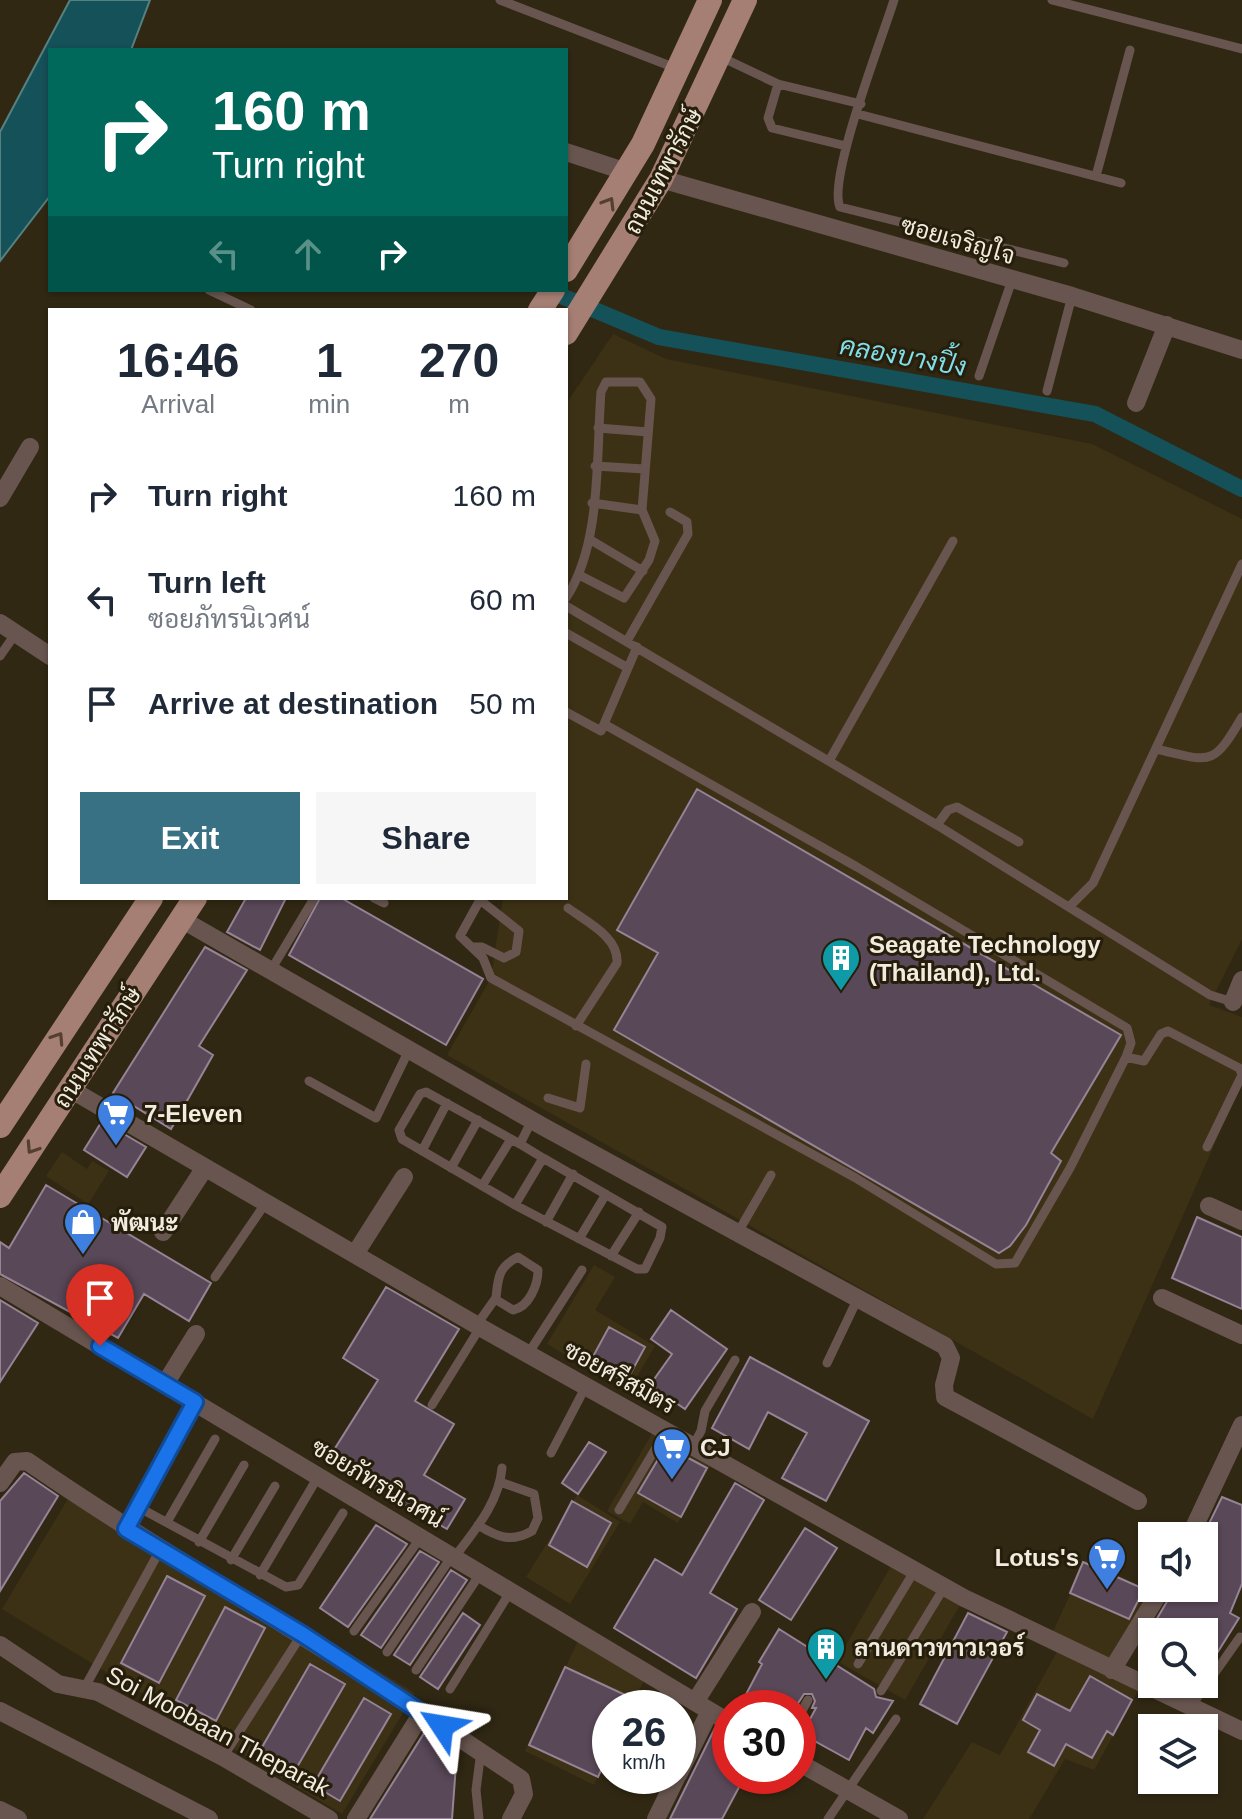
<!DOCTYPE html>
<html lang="en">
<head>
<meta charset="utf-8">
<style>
	:root { --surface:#fff; --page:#f6f6f7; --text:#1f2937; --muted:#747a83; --accent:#397184 }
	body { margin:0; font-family:Helvetica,Sarabun,sans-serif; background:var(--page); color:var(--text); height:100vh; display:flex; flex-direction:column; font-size:30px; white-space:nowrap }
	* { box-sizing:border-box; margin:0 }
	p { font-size:26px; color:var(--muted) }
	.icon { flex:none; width:44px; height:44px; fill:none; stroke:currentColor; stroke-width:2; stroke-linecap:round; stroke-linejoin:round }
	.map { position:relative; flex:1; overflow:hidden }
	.drawer { position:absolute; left:48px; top:308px; width:520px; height:592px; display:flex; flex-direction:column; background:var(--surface); border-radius:0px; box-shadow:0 2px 6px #0004 }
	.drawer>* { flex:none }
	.banner { position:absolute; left:48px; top:48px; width:520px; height:244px; border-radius:0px; box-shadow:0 2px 6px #0004; background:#00695c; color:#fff; overflow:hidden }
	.fabs { position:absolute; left:1138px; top:1522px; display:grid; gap:16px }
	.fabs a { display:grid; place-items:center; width:80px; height:80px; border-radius:0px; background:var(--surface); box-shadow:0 2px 6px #0004; font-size:40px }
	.speed { position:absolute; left:592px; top:1690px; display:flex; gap:16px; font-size:40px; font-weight:700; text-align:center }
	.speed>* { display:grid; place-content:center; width:104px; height:104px; border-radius:50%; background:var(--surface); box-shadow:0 2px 6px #0004; line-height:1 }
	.speed small { font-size:20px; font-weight:400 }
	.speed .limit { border:12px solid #d22; background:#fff; color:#111 }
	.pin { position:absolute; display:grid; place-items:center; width:68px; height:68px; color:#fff; margin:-82px -34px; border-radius:50% 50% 50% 0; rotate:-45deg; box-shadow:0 0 8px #0007 }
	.pin .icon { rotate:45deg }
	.me { position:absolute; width:88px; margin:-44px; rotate:303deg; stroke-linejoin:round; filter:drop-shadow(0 0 6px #0008) }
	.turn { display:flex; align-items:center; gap:28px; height:168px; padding:0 32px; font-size:36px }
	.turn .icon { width:104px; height:104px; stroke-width:2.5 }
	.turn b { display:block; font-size:56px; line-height:68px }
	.lanes { display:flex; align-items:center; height:76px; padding:0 32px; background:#0003; justify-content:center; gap:40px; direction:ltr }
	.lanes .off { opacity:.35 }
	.eta { display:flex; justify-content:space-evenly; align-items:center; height:136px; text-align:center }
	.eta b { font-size:48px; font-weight:700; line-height:56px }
	.cta { display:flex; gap:16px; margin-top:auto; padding:16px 32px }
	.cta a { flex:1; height:92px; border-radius:0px; background:var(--accent); color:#fff; font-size:32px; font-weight:700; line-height:92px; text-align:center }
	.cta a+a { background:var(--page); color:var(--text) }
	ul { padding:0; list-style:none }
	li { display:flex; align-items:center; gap:24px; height:104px; padding:0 32px }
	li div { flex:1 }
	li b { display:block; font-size:30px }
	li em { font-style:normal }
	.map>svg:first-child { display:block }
	.built { fill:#3c3115 }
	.water { fill:#155159; stroke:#578081; stroke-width:2 }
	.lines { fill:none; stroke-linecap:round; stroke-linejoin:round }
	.canal { stroke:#155159; stroke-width:16 }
	.building { fill:#594858; stroke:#968395; stroke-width:2 }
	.service { stroke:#68554f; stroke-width:9 }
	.minor { stroke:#68554f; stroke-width:18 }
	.primary { stroke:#a67f74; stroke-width:24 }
	.oneway { stroke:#53402f }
	.route-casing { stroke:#114b97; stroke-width:20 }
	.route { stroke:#1a73e8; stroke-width:14 }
	.labels { text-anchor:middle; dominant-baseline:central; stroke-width:6; stroke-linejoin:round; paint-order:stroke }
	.street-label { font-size:24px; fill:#f1ecdf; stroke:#261e0a }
	.poi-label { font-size:24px; font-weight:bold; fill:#f1ecdf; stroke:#261e0a; text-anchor:start }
	.water-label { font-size:26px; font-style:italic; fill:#81deeb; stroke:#261e0a }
</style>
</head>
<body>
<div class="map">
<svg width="1242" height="1819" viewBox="0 0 1242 1819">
	<rect width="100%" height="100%" fill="#302813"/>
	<path class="built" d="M613,334L666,359L1092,444L1242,519V939L1209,1005L1242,1017V1082L1093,1419L447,1055L491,978L503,898H566V404Z
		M62,1152L87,1169L92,1161L109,1171L88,1204L46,1176Z
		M594,1265L615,1277L595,1310L655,1346L628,1392L547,1344Z
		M657,1425L715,1458L678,1523L643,1502L630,1524L607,1511Z
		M75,1487L415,1693L342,1814L2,1609Z
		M577,1495L620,1522L570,1604L526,1577Z
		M895,1559L964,1598L905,1700L837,1661Z
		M1086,1560L1155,1593L1112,1670L1049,1640Z
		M579,1639L648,1673L630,1708H610V1751L594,1785L525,1751Z
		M1058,1650L1138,1691L1094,1770L1065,1759L1029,1819H923L972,1742L1000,1755Z"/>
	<path class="water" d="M70,0H150L131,50H50V196L0,261V132Z"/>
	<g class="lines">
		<path class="canal" d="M547,290L659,337L1095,414L1242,489"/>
	</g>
	<path class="building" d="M697,789L1121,1035L1051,1153L1061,1161L1026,1225L1010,1246L999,1253L614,1030L658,953L617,930Z
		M246,898H286L260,950L227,932Z
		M320,898H341L483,979L446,1045L289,955Z
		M205,947L247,970L199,1046L213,1055L171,1129L113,1093Z
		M102,1121L146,1147L127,1177L84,1150Z
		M46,1185L211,1283L189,1321L144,1294L118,1338L0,1274V1242L9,1248Z
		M1197,1217L1242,1237V1309L1172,1278Z
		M386,1287L459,1329L415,1401L454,1424L424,1475L465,1499L447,1529L327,1461L378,1380L343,1358Z
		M0,1300L38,1323L0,1382Z
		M671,1310L727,1349L685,1409L650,1385L672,1354L651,1339Z
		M609,1327L645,1347L626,1382L590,1362Z
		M750,1357L869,1421L826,1501L782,1478L807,1433L768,1412L749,1449L712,1428Z
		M589,1442L606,1452L578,1494L562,1483Z
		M666,1446L707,1468L681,1517L638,1493Z
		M24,1473L58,1496L0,1591V1501Z
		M735,1483L764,1500L710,1593L737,1609L696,1678L614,1628L655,1559L682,1575Z
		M1222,1497L1242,1505V1584L1230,1613L1239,1618L1204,1674V1632H1149L1175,1588H1188L1204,1598L1203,1536Z
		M572,1501L611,1523L587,1567L549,1545Z
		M376,1525L407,1544L348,1627L320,1608Z
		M805,1528L837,1548L791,1620L759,1600Z
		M420,1551L439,1562L381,1648L361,1635Z
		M1083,1562L1144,1589L1129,1619L1070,1593Z
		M451,1570L467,1580L410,1665L394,1655Z
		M167,1576L205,1596L159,1683L121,1663Z
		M225,1607L265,1628L216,1721L176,1700Z
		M463,1613L480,1625L438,1689L420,1677Z
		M968,1613L1007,1632L957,1724L920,1704Z
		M779,1629L874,1689L876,1697L893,1701L873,1733L866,1728L849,1760L802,1734L816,1708H812L815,1701L812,1694H804L795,1708H757L743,1700L762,1664L759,1662Z
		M310,1664L345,1684L296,1769L261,1749Z
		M565,1667L634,1699L630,1708H610V1751L598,1777L529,1745Z
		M1090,1676L1132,1700L1113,1735L1107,1731L1092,1758L1066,1744L1054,1766L1028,1752L1040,1730L1023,1720L1037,1694L1070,1711Z
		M364,1698L391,1714L340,1801L313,1785Z
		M715,1728L730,1735V1776H745L722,1819H670Z
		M426,1730L457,1751L452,1819H370Z"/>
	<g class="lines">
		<path class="service" d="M500,0L678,69
			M894,0C883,36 827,179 840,207L1064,263
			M1052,0L1242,49
			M721,57L778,84L861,104
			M778,84L768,118L772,128L846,146
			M858,114L1121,183
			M1096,176L1130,50
			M209,290L251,310
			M979,376L1012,280
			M1047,391L1072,296
			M598,428L648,432
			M595,466L644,469
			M592,503L642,510
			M589,539L643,571
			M566,598C602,544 596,456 601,392L606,382H640L651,399L642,510L655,541L649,560L624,598L581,576
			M566,606L937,825L1210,995L1233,1002
			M566,633L628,668
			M627,641L688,534L687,522L670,512
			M0,656L16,633
			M566,712L601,731L637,647
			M1156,749C1210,761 1212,769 1242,717
			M829,761L953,541
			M937,825L948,810L957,807L1019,842
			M374,898L384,903
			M481,898L460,936L483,958L491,978L854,1177L996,1264L1015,1263L1070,1168L1126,1057L1131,1043L1127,1028L857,867L604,724
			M1069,907L1093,883L1242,564
			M568,908C587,922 619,937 617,963L576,1026
			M472,947H482L504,958L516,952L519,931L480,900
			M271,970L313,900
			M1126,1057L1144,1061L1161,1034L1168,1031L1239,1068L1242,1074
			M309,1081L376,1118L409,1050
			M548,1098L580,1108L586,1064
			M520,1144L426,1092L420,1094L399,1130L402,1139L515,1205L543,1158L520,1144L532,1120
			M1207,1147L1242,1075
			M422,1151L447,1103
			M451,1168L478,1120
			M482,1186L511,1139
			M515,1205L637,1269H645L660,1238L662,1227L543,1158
			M546,1222L573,1174
			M737,1234L771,1175
			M579,1239L606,1194
			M611,1256L639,1212
			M215,1277L265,1204
			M478,1323L495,1299L496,1298C498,1278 498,1267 518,1257L538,1270C538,1285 529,1307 513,1310L495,1299
			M528,1354L582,1270
			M827,1363L857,1300
			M432,1405L481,1326
			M693,1446L701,1431L705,1411L735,1360
			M551,1453L586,1386
			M138,1507L286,1587L298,1585L343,1513
			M619,1510L666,1431
			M167,1522L215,1439
			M478,1525C497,1537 511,1543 532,1531L538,1518L534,1494L500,1482
			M126,1529L195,1402
			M199,1542L244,1465
			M454,1558C474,1531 499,1503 502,1468
			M231,1560L275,1486
			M260,1575L319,1475
			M354,1631L421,1537
			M387,1652L452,1556
			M858,1664L915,1570
			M416,1670L480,1574
			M85,1687L160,1550
			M450,1689L510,1592
			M881,1691L945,1586
			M1190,1708L1240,1637
			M798,1718L808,1700
			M223,1757L302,1634
			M479,1819L476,1790L481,1751
			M828,1819L896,1719"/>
		<path class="minor" d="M566,152L627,172
			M661,179L1072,296L1242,350
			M1136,403L1167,325
			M0,498L30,447
			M0,623L50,656
			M181,919L542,1126L945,1346L951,1358L944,1385L945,1397L1138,1501
			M1233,1002L1242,980
			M70,1089L485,1330L964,1598L1242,1731
			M1209,1206L1242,1221
			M163,1232L204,1169
			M355,1254L404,1177
			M0,1286L730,1723
			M1162,1298L1242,1335
			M165,1384L196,1334
			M0,1483L15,1462L27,1461C156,1550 292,1626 422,1713L356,1819
			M1190,1536L1242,1425
			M0,1645L58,1684L98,1692L223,1757L329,1819
			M1112,1670L1162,1588
			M695,1702L752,1612
			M0,1711L209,1819
			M422,1713L521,1779L524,1794L511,1819
			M798,1762L899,1819
			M678,1775L710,1711
			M0,1810L18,1819
			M656,1819L677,1776"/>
		<path class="primary" d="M566,270L643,144L710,0
			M540,310L553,290
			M566,333L661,179L745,0
			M0,1126L151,898
			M0,1196L195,898"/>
	</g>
	<defs><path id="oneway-chevron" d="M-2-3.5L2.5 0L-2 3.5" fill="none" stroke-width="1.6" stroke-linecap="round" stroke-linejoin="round" transform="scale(2)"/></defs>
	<g class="oneway">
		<use href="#oneway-chevron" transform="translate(609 203) rotate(-59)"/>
		<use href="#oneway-chevron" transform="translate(58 1038) rotate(-57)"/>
		<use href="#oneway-chevron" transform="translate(32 1148) rotate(123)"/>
	</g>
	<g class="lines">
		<defs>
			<path id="route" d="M100,1346L195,1402L126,1529L302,1634L442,1726"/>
		</defs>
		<use href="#route" class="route-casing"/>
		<use href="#route" class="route"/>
	</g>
	<defs>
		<symbol id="building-pin" viewBox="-11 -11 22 30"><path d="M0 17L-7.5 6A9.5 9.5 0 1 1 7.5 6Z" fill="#0f9aa8" stroke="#261e0a"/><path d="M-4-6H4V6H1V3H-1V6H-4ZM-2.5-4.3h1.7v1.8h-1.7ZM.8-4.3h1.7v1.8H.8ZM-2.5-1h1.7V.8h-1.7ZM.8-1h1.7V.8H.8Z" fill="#fff"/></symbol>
		<symbol id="supermarket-pin" viewBox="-11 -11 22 30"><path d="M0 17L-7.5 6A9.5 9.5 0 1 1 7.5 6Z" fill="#3f7fe0" stroke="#261e0a"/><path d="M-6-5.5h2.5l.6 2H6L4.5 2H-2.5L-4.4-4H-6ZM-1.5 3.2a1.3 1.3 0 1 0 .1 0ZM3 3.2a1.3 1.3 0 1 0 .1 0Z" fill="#fff"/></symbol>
		<symbol id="shop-pin" viewBox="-11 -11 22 30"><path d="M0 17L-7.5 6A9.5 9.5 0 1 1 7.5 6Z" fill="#3f7fe0" stroke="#261e0a"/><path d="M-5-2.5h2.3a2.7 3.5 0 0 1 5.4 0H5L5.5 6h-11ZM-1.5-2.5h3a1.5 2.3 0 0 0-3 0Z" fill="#fff"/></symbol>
	</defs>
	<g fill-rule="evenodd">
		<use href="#building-pin" x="819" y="936" width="44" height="60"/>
		<use href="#supermarket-pin" x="94" y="1091" width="44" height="60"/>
		<use href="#shop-pin" x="61" y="1200" width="44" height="60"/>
		<use href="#supermarket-pin" x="650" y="1425" width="44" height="60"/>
		<use href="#supermarket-pin" x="1085" y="1535" width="44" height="60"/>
		<use href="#building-pin" x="804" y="1625" width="44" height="60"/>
	</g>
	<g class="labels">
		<g class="street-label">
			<text transform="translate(663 171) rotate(-62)">ถนนเทพารักษ์</text>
			<text transform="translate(958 240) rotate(16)">ซอยเจริญใจ</text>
			<text transform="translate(97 1047) rotate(-57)">ถนนเทพารักษ์</text>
			<text transform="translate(620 1377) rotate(29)">ซอยศรีสมิตร</text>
			<text transform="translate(378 1483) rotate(31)">ซอยภัทรนิเวศน์</text>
			<text transform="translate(218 1731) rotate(28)">Soi Moobaan Theparak</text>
		</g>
		<g class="poi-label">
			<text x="869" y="944">Seagate Technology<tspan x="869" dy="28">(Thailand), Ltd.</tspan></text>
			<text x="144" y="1113">7-Eleven</text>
			<text x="111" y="1222">พัฒนะ</text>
			<text x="700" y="1447">CJ</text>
			<text x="1079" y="1557" text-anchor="end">Lotus's</text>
			<text x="854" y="1647">ลานดาวทาวเวอร์</text>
		</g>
		<g class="water-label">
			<text transform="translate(903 356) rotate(10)">คลองบางปิ้ง</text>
		</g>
	</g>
</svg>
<div class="fabs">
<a><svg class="icon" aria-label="sound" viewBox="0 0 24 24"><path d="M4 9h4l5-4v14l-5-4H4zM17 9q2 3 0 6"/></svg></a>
<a><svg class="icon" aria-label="search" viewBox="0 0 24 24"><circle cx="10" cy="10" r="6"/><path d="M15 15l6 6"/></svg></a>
<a><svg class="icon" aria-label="layers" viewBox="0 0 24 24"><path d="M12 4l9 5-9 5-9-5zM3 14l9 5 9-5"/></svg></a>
</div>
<div class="speed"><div>26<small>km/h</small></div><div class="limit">30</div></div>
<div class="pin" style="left:100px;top:1346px;background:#d93025"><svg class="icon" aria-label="arrive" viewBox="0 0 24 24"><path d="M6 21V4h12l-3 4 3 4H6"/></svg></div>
<svg class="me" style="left:442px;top:1726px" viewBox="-20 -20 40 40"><path d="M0-17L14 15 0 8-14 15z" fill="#1a73e8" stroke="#fff" stroke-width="4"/></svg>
<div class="banner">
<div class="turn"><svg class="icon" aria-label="right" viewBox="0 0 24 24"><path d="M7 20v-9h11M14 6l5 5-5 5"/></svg><div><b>160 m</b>Turn right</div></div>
<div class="lanes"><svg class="icon off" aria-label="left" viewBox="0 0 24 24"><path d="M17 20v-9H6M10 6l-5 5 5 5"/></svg><svg class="icon off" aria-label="ahead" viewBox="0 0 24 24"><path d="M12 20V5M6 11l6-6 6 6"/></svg><svg class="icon" aria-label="right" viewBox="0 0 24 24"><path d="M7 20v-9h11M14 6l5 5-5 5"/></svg></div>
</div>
<section class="drawer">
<div class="eta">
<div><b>16:46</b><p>Arrival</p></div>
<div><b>1</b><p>min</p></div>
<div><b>270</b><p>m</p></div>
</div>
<ul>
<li><svg class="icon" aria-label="right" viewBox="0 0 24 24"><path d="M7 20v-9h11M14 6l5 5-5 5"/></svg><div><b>Turn right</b></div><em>160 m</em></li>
<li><svg class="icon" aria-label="left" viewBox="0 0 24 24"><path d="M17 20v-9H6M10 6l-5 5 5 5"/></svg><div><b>Turn left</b><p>ซอยภัทรนิเวศน์</p></div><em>60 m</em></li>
<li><svg class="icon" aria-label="arrive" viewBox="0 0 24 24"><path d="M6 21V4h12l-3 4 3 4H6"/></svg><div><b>Arrive at destination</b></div><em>50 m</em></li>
</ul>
<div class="cta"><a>Exit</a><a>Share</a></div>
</section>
</div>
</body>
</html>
